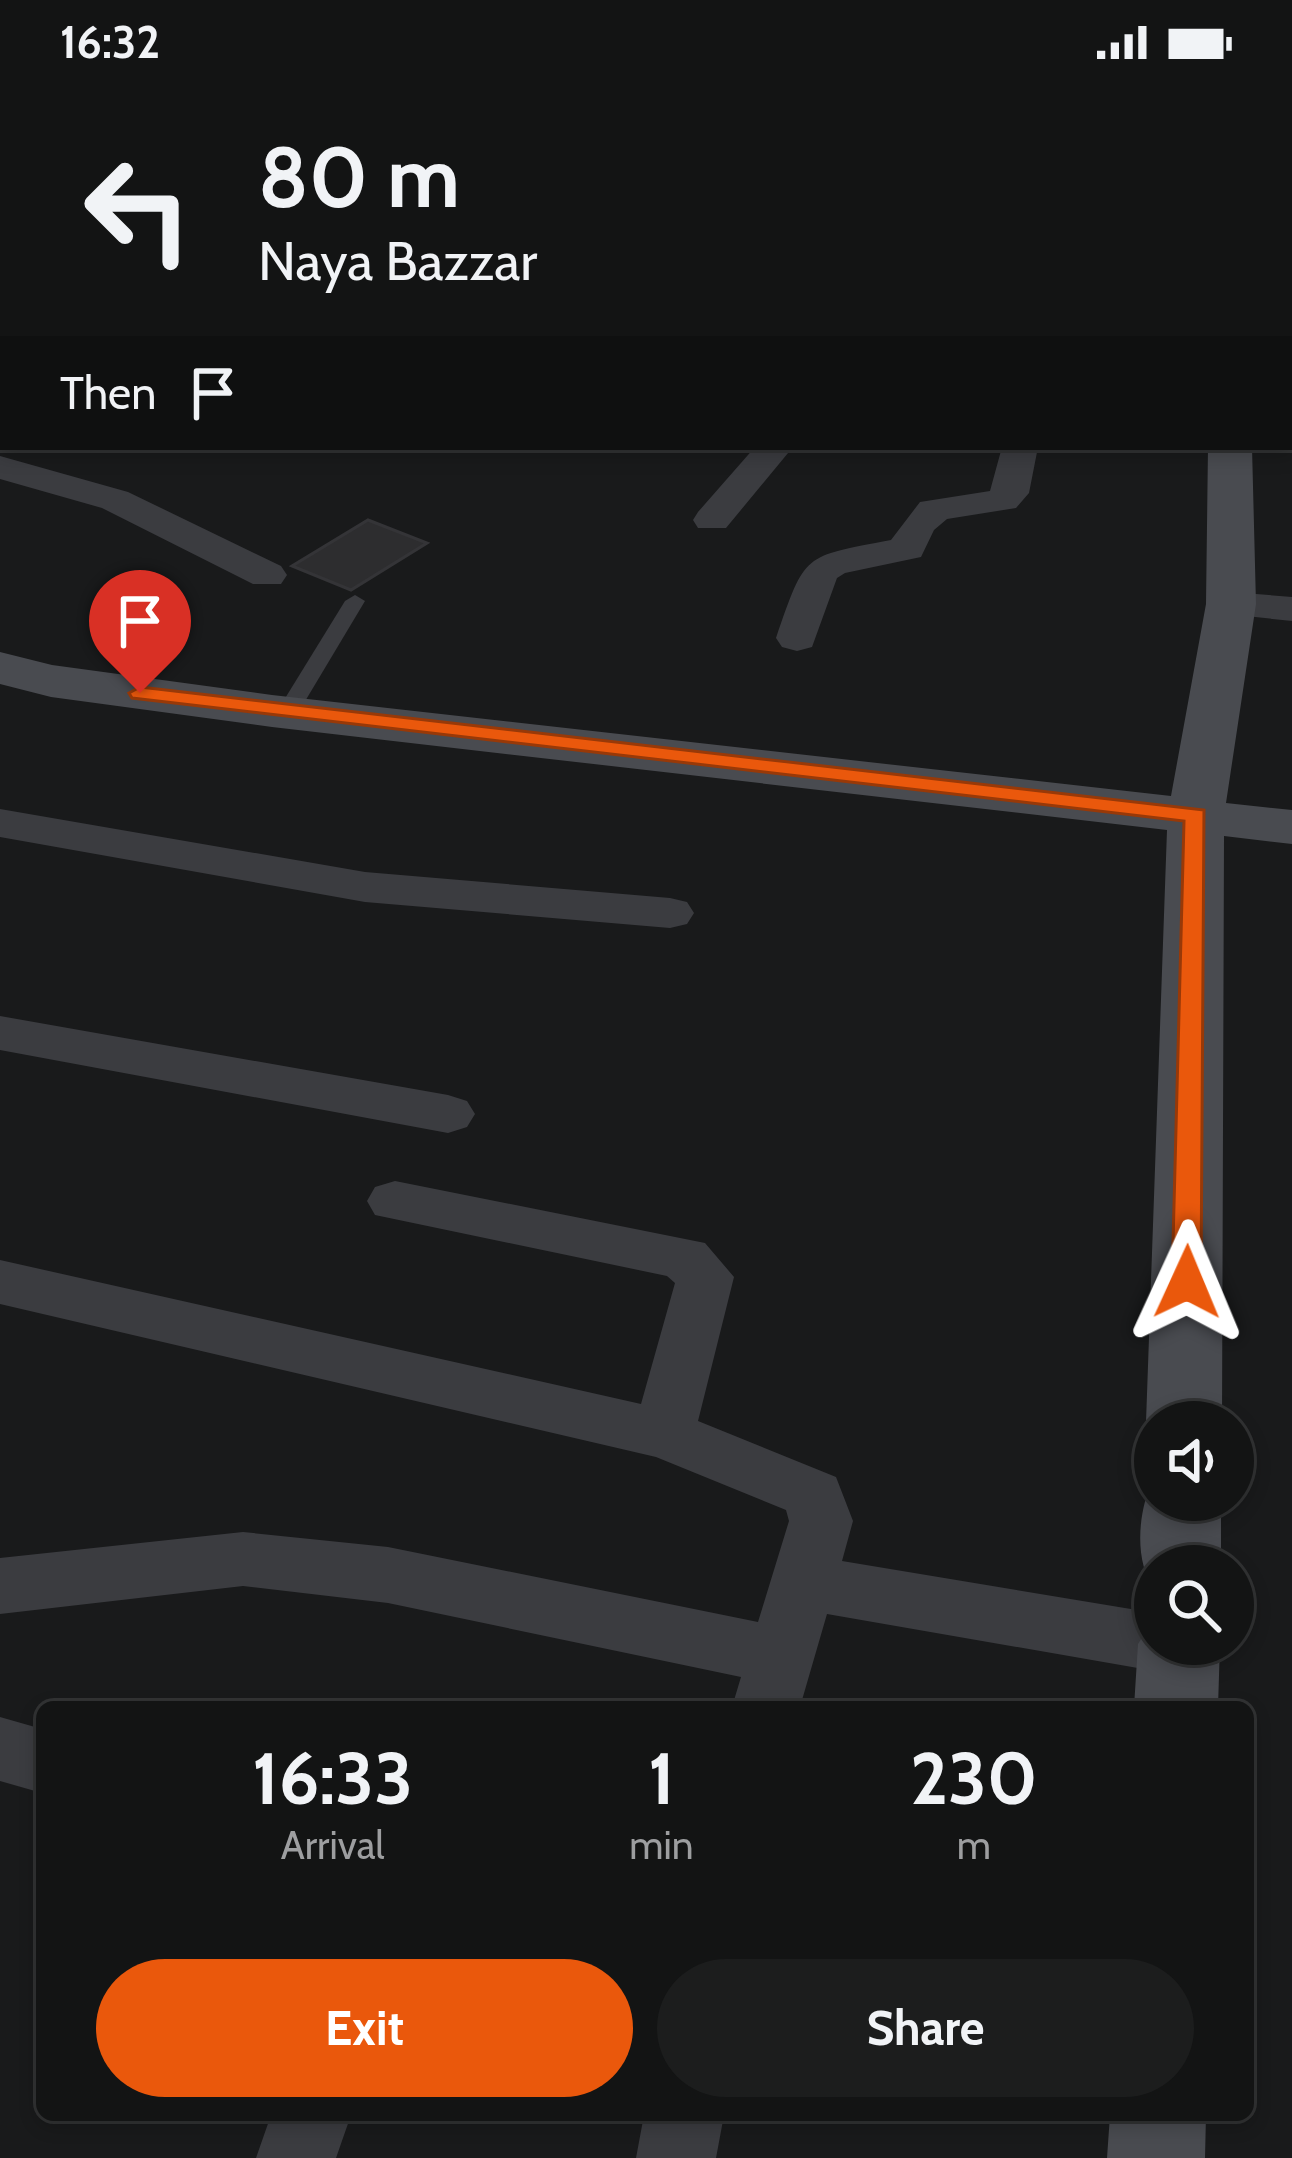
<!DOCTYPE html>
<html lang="en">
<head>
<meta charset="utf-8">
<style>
	:root { --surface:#131414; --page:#1c1d1d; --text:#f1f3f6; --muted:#9d9ea0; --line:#323334; --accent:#ea580c }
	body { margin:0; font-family:Cabin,sans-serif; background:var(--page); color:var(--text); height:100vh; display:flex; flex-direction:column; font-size:45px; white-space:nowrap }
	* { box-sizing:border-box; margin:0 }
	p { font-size:39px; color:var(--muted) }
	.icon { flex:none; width:66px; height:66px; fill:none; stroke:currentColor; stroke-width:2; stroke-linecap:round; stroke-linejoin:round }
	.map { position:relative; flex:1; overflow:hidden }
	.drawer { position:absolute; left:36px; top:1617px; width:1218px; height:420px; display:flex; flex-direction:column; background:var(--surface); border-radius:18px; box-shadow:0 6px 18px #0003,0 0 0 3px var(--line) }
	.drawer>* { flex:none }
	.guide { position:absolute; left:0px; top:0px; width:1293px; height:366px; box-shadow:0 6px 18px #0003,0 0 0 3px var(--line); background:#131414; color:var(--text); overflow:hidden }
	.fabs { position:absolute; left:1134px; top:1317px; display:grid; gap:24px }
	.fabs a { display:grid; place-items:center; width:120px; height:120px; border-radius:50%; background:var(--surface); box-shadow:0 6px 18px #0003,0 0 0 3px var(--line); font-size:60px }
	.pin { position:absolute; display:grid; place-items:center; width:102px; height:102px; color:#fff; margin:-123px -51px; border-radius:50% 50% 50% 0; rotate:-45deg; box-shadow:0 0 12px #0007 }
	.pin .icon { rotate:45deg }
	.me { position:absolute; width:132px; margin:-66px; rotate:1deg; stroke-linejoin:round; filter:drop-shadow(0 0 9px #0008) }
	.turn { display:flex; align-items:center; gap:42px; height:252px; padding:0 60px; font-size:54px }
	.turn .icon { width:156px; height:156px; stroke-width:2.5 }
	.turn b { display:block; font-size:84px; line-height:102px }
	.then { display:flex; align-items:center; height:114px; padding:0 60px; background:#0003; gap:24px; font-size:45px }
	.eta { display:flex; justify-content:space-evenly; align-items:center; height:204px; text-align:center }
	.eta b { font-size:72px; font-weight:700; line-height:84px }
	.cta { display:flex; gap:24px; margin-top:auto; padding:24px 60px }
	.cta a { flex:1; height:138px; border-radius:72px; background:var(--accent); color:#fff; font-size:48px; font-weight:700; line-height:138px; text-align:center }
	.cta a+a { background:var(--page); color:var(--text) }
	.status { display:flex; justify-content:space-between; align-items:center; height:84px; padding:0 60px; background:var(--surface); direction:ltr }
	.status svg { height:33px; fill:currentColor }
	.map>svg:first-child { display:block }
	.building { fill:#2d2d2f; stroke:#343437; stroke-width:3 }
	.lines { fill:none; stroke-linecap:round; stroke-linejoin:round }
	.lane { fill:#3b3c40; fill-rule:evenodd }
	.street { fill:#3b3c40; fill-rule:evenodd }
	.secondary { fill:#494b50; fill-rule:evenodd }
	.route { fill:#ea580c; stroke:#983908; stroke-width:3 }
</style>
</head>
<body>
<div class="status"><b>16:32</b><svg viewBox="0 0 49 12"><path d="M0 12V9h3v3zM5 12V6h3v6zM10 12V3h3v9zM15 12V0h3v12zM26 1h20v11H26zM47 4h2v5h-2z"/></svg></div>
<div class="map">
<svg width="1292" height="2074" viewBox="0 0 1292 2074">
	<rect width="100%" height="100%" fill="#191a1b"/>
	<path class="building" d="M368,436L427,459L351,506L292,482Z"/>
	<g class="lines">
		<path class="lane" d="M355,511L365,517L298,629L287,636L279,634L276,629L345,517Z"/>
		<path class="street" d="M1292,0V15H1290V3H1279Z
			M1290,184H1292V204H1290Z
			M755,363H793L726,444H698L693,436L698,428Z
			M1002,363H1038L1029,409L1016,424L947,435L934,446L921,473L845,489L837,494L812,563L797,567L782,563L776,554C806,468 802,473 891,456L920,418L990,407Z
			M0,372L128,408L281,482L287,491L281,500H253L102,424L0,395Z
			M1231,508L1292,513V537L1217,529L1211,520L1217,511Z
			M0,725L365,788L670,814L687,818L694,829L687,840L670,844L365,818L0,753Z
			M0,932L448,1011L467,1017L475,1030L467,1043L448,1049L0,966Z
			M395,1097L705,1159L734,1193L698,1337L836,1393L853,1437L842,1477L1155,1529V1560H1188L1179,1579L1155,1587L827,1530L800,1623H732L741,1593L388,1519L243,1502L0,1530V1474L243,1448L388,1463L758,1538L789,1437L786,1426L656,1373L0,1220V1176L641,1320L675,1199L667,1192L375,1131L367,1117L375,1103Z
			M0,1633L42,1645V1709L0,1697Z
			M271,2031H351L336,2074H256Z
			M644,2031H724L716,2074H636Z"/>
		<path class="secondary" d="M335,0H374L333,3Z
			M1226,0H1260V3H1226Z
			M1208,363H1252L1256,520L1226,719L1292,726V760L1224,752L1222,1338H1155V1355L1146,1338L1167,746L272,643L51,613L0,600V568L52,581L272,611L1171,712L1206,520Z
			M1154,1393L1155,1416H1221V1482H1155V1507C1133,1476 1138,1426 1154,1393Z
			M1155,1533V1560H1220L1218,1623H1134L1138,1560Z
			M1110,2031H1206L1205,2074H1107Z"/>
	</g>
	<path class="route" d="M140,603L1204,726L1201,1198L1197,1206H1176L1172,1198L1184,737L132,614L129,609Z"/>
</svg>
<div class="fabs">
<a><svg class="icon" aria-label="sound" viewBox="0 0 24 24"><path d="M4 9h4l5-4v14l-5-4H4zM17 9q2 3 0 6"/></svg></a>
<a><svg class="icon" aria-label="search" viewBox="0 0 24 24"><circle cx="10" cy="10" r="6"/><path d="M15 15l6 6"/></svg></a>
</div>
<div class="pin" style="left:140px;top:609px;background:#d93025"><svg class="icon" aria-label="arrive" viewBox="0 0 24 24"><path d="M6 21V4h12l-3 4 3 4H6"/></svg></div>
<svg class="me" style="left:1187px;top:1198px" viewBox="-20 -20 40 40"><path d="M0-17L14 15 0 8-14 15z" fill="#ea580c" stroke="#fff" stroke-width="4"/></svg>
<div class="guide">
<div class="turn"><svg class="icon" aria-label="left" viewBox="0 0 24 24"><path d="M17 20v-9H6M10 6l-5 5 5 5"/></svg><div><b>80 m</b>Naya Bazzar</div></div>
<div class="then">Then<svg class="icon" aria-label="arrive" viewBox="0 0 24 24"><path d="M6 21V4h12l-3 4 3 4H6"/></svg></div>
</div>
<section class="drawer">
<div class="eta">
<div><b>16:33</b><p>Arrival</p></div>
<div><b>1</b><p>min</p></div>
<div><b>230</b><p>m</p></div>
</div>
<div class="cta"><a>Exit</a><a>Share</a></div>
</section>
</div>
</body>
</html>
